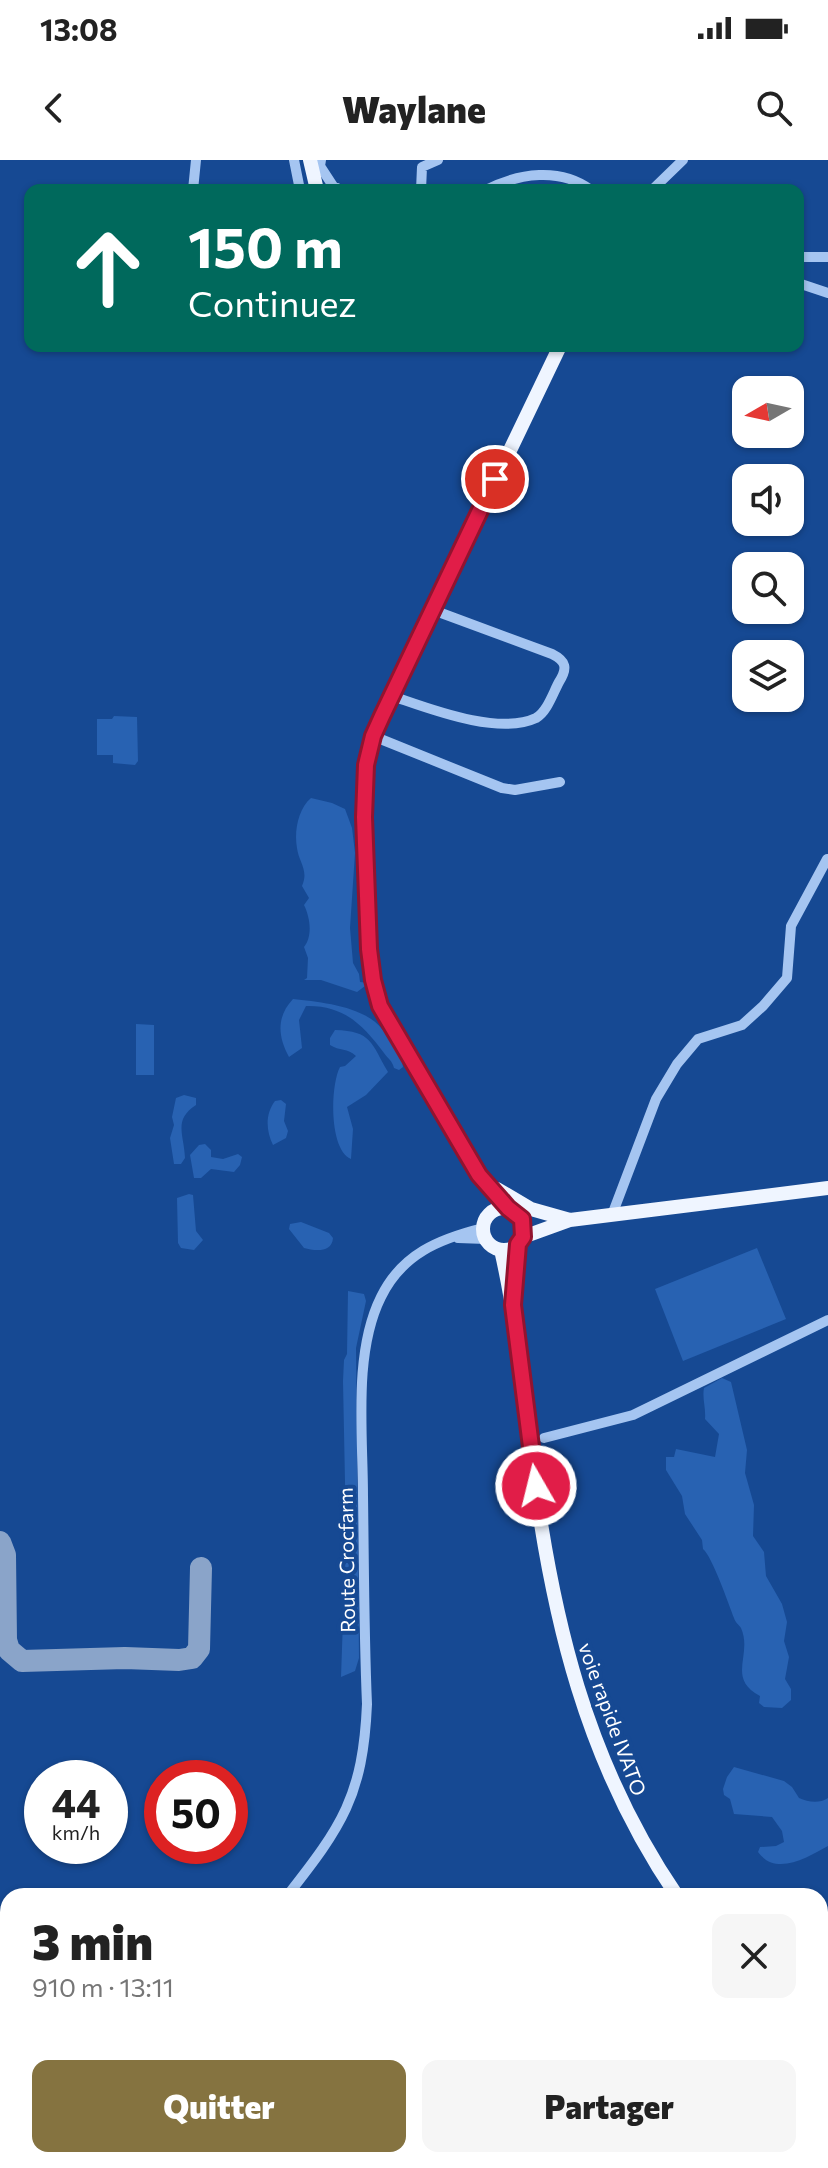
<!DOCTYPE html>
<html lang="fr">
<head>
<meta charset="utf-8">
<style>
	:root { --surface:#fff; --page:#f6f6f6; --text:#222; --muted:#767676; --accent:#857340 }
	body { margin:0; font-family:Commissioner,sans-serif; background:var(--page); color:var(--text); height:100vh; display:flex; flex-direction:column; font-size:30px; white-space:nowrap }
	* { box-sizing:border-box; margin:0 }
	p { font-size:26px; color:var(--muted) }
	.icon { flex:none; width:44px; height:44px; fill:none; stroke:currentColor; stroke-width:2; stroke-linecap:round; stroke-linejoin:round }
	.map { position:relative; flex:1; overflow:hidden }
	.side { position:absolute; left:0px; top:1728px; width:828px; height:280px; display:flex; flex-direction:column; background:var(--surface); border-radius:24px 24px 0 0; box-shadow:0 2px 6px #0004 }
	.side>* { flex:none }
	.guide { position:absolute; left:24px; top:24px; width:780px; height:168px; border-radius:16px; box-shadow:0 2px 6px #0004; background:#00695c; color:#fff; overflow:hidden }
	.needle { width:52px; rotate:261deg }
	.buttons { position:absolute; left:732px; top:216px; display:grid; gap:16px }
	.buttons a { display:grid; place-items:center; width:72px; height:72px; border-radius:16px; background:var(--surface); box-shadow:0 2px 6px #0004; font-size:40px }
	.speed { position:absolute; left:24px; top:1600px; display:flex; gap:16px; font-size:40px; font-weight:700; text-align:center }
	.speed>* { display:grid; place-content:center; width:104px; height:104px; border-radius:50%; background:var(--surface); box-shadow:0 2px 6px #0004; line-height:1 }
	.speed small { font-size:20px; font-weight:400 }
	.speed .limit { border:12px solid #d22; background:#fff; color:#111 }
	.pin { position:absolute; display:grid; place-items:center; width:68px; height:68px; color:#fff; margin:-34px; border:4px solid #fff; border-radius:50%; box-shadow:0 2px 8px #0007 }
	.me { position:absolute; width:88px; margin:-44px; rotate:352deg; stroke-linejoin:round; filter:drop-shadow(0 0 6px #0008) }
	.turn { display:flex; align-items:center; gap:28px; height:168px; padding:0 32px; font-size:36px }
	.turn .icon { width:104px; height:104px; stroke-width:2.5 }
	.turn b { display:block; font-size:56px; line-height:68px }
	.round { display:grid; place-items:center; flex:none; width:84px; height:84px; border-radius:16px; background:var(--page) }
	.summary { display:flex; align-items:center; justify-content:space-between; height:136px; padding:0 32px }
	h1 { font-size:48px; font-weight:800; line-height:60px }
	.button { display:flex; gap:16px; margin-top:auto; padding:16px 32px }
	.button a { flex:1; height:92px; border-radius:16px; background:var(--accent); color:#fff; font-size:32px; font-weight:800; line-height:92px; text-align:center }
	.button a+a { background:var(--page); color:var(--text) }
	.status { display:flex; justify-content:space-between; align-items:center; height:56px; padding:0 40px; background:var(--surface); direction:ltr }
	.status svg { height:22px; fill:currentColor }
	header { display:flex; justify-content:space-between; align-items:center; height:104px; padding:0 32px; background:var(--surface); font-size:36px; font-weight:800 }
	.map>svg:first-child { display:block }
	.green { fill:#2862b2 }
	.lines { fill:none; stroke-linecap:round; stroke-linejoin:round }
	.taxiway { stroke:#8aa4c9; stroke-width:22 }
	.minor { stroke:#a5c5f1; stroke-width:10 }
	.major { stroke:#eff5ff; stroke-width:14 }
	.route-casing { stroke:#92132f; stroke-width:20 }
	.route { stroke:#e11d48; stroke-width:14 }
	.labels { text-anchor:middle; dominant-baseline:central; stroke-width:8; stroke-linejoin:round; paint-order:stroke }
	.street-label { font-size:20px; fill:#fff; stroke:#164993 }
</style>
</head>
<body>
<div class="status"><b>13:08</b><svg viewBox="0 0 49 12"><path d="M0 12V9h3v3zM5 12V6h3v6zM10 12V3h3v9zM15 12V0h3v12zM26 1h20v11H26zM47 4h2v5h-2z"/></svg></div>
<header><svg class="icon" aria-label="back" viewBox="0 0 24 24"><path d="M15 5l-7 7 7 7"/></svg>Waylane<svg class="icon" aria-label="search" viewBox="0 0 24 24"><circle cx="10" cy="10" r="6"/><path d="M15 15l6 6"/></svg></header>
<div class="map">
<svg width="828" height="2008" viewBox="0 0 828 2008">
	<rect width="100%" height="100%" fill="#164993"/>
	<path class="green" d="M114,556L137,557L138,601L135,605L113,603V595H97V559H112Z
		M311,638L332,643L345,649L352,668L355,693L350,768L353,803L359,814L360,822L369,823L357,832L321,820H304L307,818L308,798L304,787C313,776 310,757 304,745L309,738L302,726C309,710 299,703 297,688C294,672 298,649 311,638Z
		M293,839C320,842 364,846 382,869C390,878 396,891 402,901L403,907L399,910L394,908C392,900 388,899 384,893C363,865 344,845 306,846L299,860L302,888L289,897C278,877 276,857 293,839Z
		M136,864L154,865V915H136Z
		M335,870C372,871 371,883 388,912L366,935L347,947L353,969L351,999C329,990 330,926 340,907L345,906L356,896C348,888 339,891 330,885V878Z
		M184,935L196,938V945C173,960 184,974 185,998L181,1004H174L170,978L174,965L172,957L176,938Z
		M281,940L286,944L284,961L288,971L286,978L273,985C266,971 265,954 275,941Z
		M205,984L211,990V997L223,999L238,994L242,997L240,1005L234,1012L211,1009L201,1018H194L190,995L199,985Z
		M189,1034L193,1035L196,1071L203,1080L194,1090L181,1088L178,1083L177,1038Z
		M301,1062L329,1073L333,1078C332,1093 315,1091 304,1088L289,1069L290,1064Z
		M757,1088L786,1159L683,1201L655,1129Z
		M348,1131L364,1134L366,1141L356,1188L359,1498L355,1511L341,1517L346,1373L343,1221L344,1200L347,1194Z
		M722,1218L731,1222L747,1290L745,1313L754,1345L753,1376L764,1392L766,1416L782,1444L787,1462L784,1481L789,1497L785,1519L791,1529V1540L782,1548L764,1547L759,1543L760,1536C726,1518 753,1495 741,1468C739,1465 735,1462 734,1458C729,1445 712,1396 703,1389L702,1380L685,1354L682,1336L666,1310V1297H674L676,1289L715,1297L719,1274L705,1259C706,1248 702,1238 704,1228Z
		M734,1607L784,1621L792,1627L799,1638C808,1642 819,1644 828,1638V1686C808,1697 776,1717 758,1692L760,1687L776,1686L784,1682L782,1671L772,1657L734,1654L730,1639L724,1635L723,1629L727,1617Z"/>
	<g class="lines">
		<path class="taxiway" d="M0,1382L5,1395L6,1480L9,1490L22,1501L125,1498L179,1500L192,1498L199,1489L201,1408"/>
		<path class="minor" d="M294,0L300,30
			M321,0L320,6L333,26L341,30
			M193,30L196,0
			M421,30L422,7L438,0
			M486,30C519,13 560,7 591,30
			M652,30L683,0
			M798,97H828
			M798,123L828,133
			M392,536C428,548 498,576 536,558C547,552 553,533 559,522C568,508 566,501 552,494L433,450
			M373,576L502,628L515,630L560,622
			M612,1055L656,939L677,904L698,879L742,865L763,846L787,818L791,766L827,699
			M458,1078L486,1079
			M544,1278L633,1255L828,1160
			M287,1736C342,1666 363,1636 367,1544C364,1475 364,1405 363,1336C363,1274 353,1193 381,1137C402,1094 439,1079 483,1068
			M67,2008L72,2000
			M243,2008L249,2000"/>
		<path class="major" d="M310,0L317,30
			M497,1029L531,1049L570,1060
			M508,1048L479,1015L380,846C367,798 367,748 365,699C364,658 361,615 373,576L560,186
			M483 1069a21 21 0 1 1 42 0a21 21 0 1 1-42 0Z
			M523,1077L570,1060L828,1028
			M501,1090C517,1159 523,1230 532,1301C552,1458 586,1603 677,1736
			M515,1129L518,1084
			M820,1911L828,1918"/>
	</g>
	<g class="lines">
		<defs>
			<path id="route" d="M495,319L382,556L373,576L366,605L364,657L369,789L373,820L380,846L479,1015L508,1048L522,1059L523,1077L518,1084L513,1145L536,1326"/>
		</defs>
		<use href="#route" class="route-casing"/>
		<use href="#route" class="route"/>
	</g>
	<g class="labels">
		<g class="street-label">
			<text transform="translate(346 1400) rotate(-91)">Route Crocfarm</text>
			<text transform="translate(613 1559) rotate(70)">voie rapide IVATO</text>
		</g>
	</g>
</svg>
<div class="buttons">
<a><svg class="needle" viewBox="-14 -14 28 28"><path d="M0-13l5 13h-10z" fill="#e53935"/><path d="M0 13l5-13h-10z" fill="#767676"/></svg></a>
<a><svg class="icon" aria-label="sound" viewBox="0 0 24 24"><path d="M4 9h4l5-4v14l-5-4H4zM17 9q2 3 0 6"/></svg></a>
<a><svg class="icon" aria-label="search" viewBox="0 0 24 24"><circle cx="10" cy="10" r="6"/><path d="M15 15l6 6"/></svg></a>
<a><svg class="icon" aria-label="layers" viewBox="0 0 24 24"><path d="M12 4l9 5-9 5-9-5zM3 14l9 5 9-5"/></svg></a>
</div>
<div class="speed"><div>44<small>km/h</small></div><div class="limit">50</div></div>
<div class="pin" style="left:495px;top:319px;background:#d93025"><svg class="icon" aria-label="arrive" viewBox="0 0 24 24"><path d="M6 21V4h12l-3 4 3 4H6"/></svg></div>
<svg class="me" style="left:536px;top:1326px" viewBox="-20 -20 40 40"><circle r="17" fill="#e11d48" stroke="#fff" stroke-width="3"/><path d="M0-11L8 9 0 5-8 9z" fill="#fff"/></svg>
<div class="guide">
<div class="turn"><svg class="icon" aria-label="ahead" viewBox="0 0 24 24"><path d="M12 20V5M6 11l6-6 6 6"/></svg><div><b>150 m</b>Continuez</div></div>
</div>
<section class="side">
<div class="summary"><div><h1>3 min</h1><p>910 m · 13:11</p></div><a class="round"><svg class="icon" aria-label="close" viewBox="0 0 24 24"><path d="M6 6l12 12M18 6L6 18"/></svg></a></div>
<div class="button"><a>Quitter</a><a>Partager</a></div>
</section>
</div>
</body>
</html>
